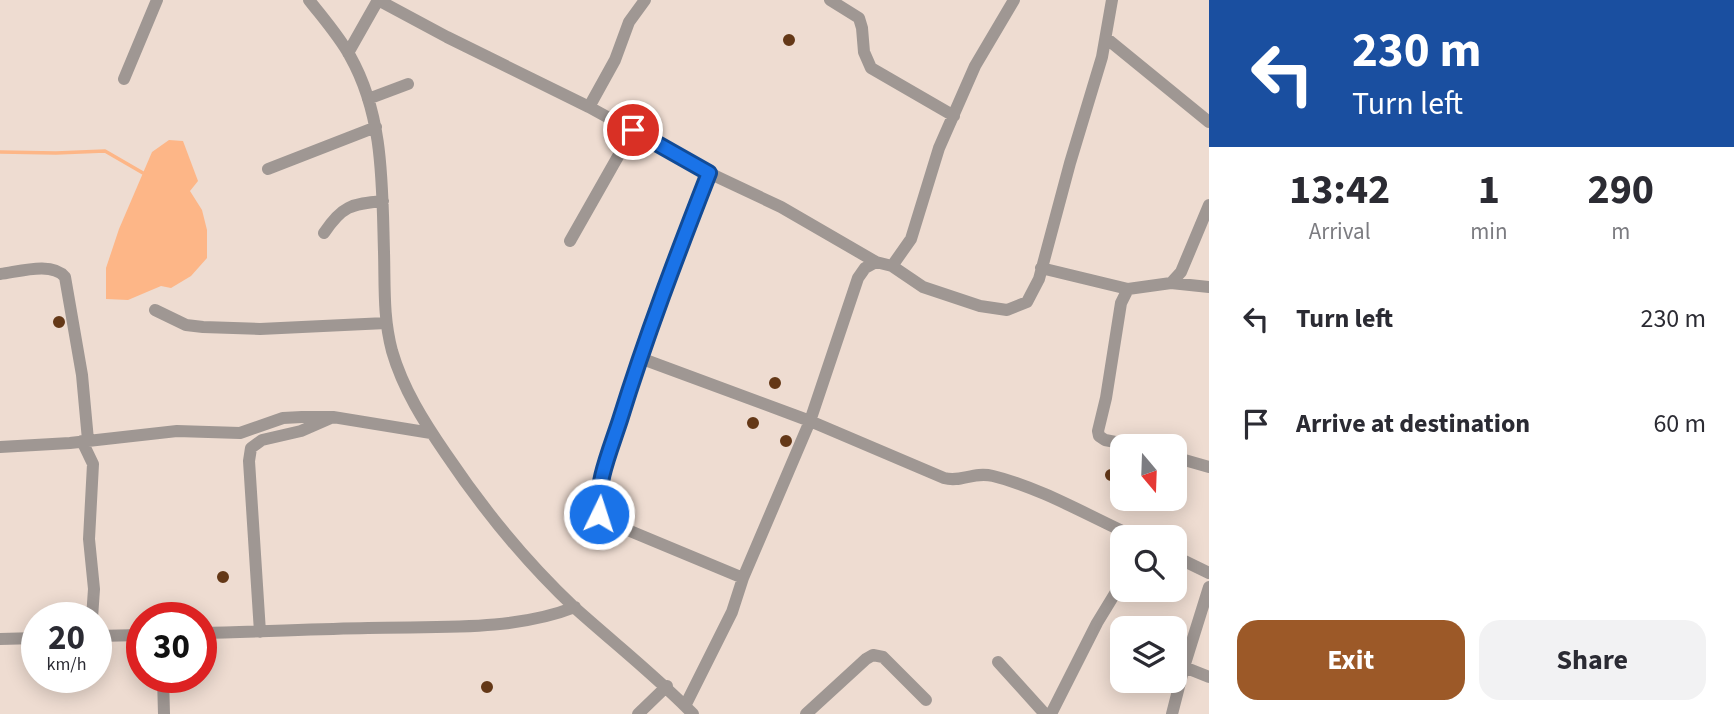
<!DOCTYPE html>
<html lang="en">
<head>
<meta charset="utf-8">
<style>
	:root { --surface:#fff; --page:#f2f2f3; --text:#2b2b33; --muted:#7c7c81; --accent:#9c5928 }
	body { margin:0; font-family:"Source Sans 3",sans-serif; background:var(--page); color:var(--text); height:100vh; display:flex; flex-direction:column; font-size:26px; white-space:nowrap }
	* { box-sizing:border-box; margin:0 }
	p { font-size:23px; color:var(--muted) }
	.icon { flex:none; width:38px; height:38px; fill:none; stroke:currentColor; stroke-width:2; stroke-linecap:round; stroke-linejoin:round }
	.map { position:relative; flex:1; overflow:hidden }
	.panel { display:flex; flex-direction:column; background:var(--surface); width:525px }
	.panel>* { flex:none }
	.banner { background:#1a4fa0; color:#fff; overflow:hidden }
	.needle { width:46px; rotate:161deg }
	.fabs { position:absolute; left:1110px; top:434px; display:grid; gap:14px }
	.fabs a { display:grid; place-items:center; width:77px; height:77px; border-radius:14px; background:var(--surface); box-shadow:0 4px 18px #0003; font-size:35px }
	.speed { position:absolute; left:21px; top:602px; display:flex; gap:14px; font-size:35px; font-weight:700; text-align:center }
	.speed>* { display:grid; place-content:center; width:91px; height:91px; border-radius:50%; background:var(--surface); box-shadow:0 4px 18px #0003; line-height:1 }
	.speed small { font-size:18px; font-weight:400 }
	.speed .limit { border:10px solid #d22; background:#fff; color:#111 }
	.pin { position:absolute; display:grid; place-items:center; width:60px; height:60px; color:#fff; margin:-30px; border:4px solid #fff; border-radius:50%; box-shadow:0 2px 7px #0007 }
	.me { position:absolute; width:77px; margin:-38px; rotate:4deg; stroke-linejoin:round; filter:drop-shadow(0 0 5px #0008) }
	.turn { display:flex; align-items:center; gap:24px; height:147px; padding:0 28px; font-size:32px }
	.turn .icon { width:91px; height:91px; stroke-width:2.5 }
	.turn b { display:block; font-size:49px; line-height:60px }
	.eta { display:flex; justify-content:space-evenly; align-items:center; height:119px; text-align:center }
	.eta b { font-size:42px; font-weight:700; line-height:49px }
	.primary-button { display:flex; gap:14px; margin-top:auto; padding:14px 28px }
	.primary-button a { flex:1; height:80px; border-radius:21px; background:var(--accent); color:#fff; font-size:28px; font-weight:700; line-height:80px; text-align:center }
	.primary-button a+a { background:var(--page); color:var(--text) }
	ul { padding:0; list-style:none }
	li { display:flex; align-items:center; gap:21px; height:105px; padding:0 28px }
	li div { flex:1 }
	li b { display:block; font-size:26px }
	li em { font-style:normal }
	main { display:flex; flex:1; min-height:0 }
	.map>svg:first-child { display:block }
	.water { fill:#fdb687 }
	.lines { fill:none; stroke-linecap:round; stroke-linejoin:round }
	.stream { stroke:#fdb687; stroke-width:3.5 }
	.building { fill:#643817 }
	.minor { stroke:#9f9793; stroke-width:12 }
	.route-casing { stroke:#114b97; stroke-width:18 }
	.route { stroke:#1a73e8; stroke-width:12 }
</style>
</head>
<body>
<main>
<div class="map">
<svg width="1209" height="714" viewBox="0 0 1209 714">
	<rect width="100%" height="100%" fill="#eedcd1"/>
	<path class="water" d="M169,140L183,141L198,181L190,191L202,210L207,230V258L191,276L171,288L161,286L128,300L106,299V268L119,229L152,152Z"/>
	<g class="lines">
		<path class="stream" d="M0,152L56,153L105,151L143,173"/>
	</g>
	<path class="building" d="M783 40a6 6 0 1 1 12 0a6 6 0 1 1-12 0Z
		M53 322a6 6 0 1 1 12 0a6 6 0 1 1-12 0Z
		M769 383a6 6 0 1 1 12 0a6 6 0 1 1-12 0Z
		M747 423a6 6 0 1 1 12 0a6 6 0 1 1-12 0Z
		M780 441a6 6 0 1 1 12 0a6 6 0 1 1-12 0Z
		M1105 475a6 6 0 1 1 12 0a6 6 0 1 1-12 0Z
		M217 577a6 6 0 1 1 12 0a6 6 0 1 1-12 0Z
		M1125 623a6 6 0 1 1 12 0a6 6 0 1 1-12 0Z
		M481 687a6 6 0 1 1 12 0a6 6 0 1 1-12 0Z"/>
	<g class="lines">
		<path class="minor" d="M309,0C323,18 339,36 350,56C384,116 382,185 384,252C385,287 383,317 392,351C403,389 424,422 446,454C483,509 526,562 575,608C614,643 656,676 693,714
			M378,0L447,37L589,107L709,173L781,207L876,262L892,266L923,287L980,306L1007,310L1027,302L1039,279L1070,163L1102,57L1112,0
			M830,0L859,18L862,28L864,52L871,68L954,116
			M1106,38L1209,122
			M348,53L378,0
			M124,79L157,0
			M368,99L408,84
			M589,107L615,60L629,22L645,0
			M268,169L376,127
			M709,173L660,300L602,475C599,490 592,511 606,521L743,578
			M324,233C342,206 351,204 383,201
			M570,241L633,130
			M892,266L911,239L939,148L975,66L1014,0
			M1041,268L1128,289L1171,283L1209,287
			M0,274C18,272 52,261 65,277L82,375L88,440
			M1171,283L1181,272L1209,205
			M1128,289L1121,303L1106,398L1098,431L1099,436L1105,440L1136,446
			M155,310L186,325L203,327L260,329L386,323
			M640,358L810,421L944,478C961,483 973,471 993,476C1039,487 1091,517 1135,537
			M82,441L93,464L89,539L94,589L92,618
			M0,447L70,443L177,431L240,433L283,418L302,417H333L431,433
			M1174,457L1209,467
			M1174,556L1209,573
			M260,632L249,461L251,448L262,440L301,431L333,417
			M201,633C257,632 312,629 368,628C434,626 512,632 575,607
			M96,636L142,635
			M0,639L37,638
			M998,662L1045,714
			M1184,667L1209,677
			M163,677L164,714
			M685,706L732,612L743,578L810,421L858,278L865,268L876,262
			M638,714L667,686
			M806,714L866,659L873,655L883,657L926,700
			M1051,714L1097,623L1122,582
			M1172,714L1184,667L1209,587"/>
	</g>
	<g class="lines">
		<defs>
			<path id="route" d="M599,514C596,482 610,451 620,420C646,336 677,255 709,173L633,130"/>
		</defs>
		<use href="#route" class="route-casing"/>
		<use href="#route" class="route"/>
	</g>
</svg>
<div class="fabs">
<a><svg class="needle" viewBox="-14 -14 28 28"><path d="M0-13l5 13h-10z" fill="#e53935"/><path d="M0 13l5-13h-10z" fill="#7c7c81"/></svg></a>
<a><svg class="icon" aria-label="search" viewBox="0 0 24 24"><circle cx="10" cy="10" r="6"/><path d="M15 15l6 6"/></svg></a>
<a><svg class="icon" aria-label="layers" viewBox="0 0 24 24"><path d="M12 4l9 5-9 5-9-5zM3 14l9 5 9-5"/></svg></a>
</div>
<div class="speed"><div>20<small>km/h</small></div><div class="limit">30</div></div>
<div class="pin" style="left:633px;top:130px;background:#d93025"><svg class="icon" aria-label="arrive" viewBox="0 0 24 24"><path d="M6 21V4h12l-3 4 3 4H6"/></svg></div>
<svg class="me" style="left:599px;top:514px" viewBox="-20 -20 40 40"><circle r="17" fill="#1a73e8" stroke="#fff" stroke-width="3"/><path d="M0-11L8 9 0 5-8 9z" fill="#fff"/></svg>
</div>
<section class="panel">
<div class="banner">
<div class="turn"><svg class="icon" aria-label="left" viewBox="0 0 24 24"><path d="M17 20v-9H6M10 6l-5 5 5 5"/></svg><div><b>230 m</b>Turn left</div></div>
</div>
<div class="eta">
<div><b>13:42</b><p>Arrival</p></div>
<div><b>1</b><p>min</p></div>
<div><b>290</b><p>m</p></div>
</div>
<ul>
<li><svg class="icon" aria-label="left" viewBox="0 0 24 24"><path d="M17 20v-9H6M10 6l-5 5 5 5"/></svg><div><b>Turn left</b></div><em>230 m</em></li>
<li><svg class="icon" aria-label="arrive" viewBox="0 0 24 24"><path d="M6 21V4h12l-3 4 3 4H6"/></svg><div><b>Arrive at destination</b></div><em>60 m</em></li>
</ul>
<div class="primary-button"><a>Exit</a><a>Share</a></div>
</section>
</main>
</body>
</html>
